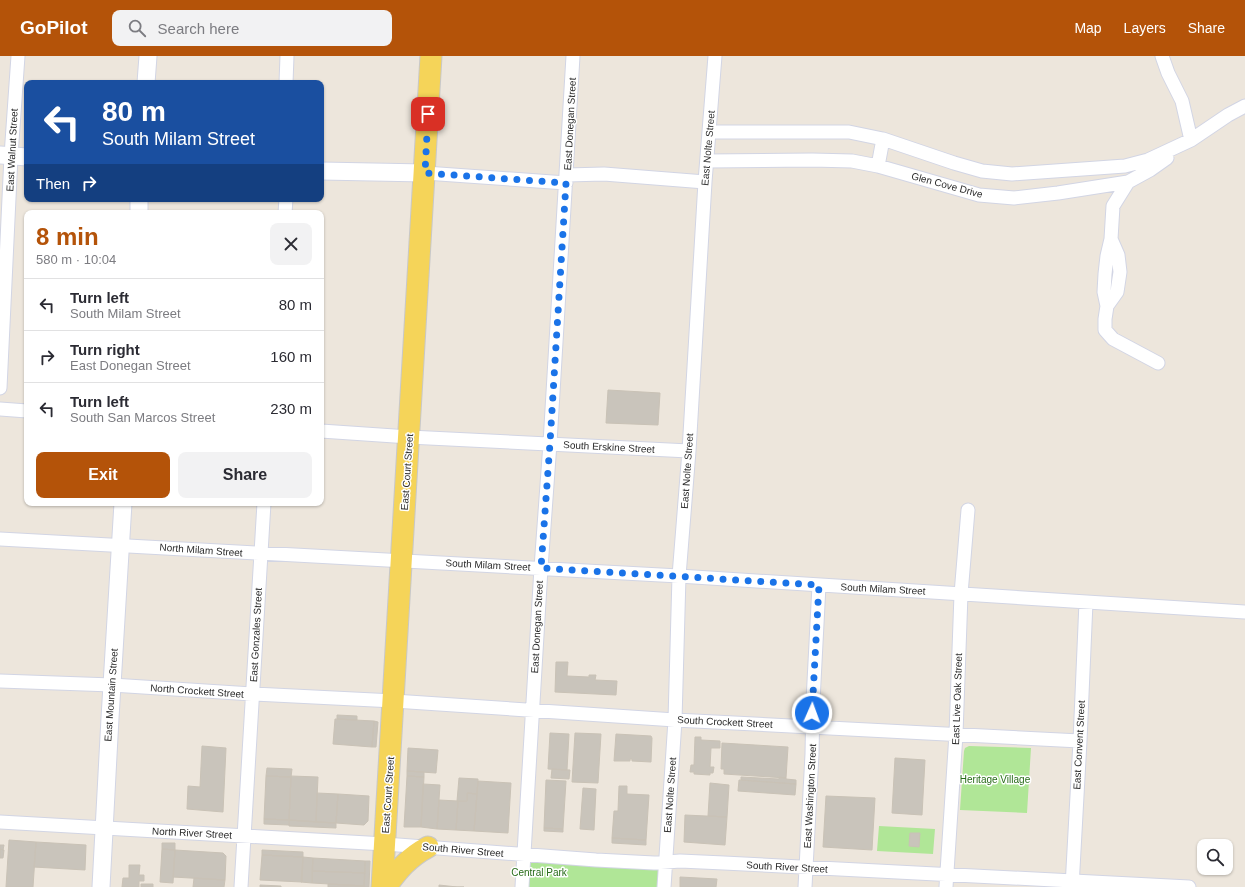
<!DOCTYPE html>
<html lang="en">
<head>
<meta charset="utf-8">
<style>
	:root { --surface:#fff; --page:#f2f2f3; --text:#2b2b33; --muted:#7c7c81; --line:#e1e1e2; --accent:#b45309 }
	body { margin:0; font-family:Helvetica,sans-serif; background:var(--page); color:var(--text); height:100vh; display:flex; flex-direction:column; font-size:15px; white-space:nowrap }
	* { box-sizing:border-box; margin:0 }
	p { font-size:13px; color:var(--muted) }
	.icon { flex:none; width:22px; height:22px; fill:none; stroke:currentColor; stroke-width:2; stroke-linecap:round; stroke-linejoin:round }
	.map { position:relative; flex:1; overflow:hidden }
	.details { position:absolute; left:24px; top:154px; width:300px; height:296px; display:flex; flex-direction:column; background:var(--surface); border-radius:8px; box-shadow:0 1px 3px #0004 }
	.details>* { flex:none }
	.hud { position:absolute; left:24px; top:24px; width:300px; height:122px; border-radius:8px; box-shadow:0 1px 3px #0004; background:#1a4fa0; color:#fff; overflow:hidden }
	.tools { position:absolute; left:1197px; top:783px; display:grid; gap:8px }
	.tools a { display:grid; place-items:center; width:36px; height:36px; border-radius:8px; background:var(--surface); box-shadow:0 1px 3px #0004; font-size:20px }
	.pin { position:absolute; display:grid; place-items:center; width:34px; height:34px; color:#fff; margin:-17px; border-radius:8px; box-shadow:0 2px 6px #0006 }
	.me { position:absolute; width:44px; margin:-22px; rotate:2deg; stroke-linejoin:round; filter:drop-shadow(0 0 3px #0008) }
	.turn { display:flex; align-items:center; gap:14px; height:84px; padding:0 12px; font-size:18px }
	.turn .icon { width:52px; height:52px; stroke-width:2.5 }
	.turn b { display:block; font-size:28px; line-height:34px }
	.then { display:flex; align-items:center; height:38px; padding:0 12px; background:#0003; gap:8px; font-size:15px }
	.round { display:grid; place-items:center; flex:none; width:42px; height:42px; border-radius:8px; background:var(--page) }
	.head { display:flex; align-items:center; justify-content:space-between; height:68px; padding:0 12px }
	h1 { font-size:24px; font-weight:700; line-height:30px; color:var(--accent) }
	.primary-button { display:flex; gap:8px; margin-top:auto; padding:8px 12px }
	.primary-button a { flex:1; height:46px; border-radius:8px; background:var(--accent); color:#fff; font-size:16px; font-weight:700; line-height:46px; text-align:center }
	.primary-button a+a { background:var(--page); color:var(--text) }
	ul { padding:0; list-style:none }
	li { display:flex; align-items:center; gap:12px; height:52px; padding:0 12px; border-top:1px solid var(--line) }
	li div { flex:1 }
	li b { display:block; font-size:15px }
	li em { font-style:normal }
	header { display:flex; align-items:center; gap:24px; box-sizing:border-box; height:56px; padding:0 20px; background:var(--accent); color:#fff }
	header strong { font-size:19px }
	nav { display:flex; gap:22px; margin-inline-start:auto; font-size:14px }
	.search { width:280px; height:36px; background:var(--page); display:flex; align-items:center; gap:10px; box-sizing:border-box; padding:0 14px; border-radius:8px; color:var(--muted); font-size:15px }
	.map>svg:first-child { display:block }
	.green { fill:#b0e697 }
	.building { fill:#c9c4bb; stroke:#c9c2b6 }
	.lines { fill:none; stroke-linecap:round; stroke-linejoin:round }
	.minor-casing { stroke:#d2d5e4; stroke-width:15 }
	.tertiary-casing { stroke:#d2d5e4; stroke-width:19 }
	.primary-casing { stroke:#c8c8c8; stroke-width:23 }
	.minor { stroke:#fff; stroke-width:13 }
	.tertiary { stroke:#fff; stroke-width:17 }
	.primary { stroke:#f5d459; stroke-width:21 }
	.route { stroke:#1a73e8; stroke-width:7; stroke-dasharray:0 12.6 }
	.labels { text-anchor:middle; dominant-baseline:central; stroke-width:3; stroke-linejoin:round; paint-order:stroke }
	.street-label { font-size:10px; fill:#2b2b2b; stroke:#fff }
	.park-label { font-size:10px; fill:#276b18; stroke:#fff }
</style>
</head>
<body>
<header>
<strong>GoPilot</strong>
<div class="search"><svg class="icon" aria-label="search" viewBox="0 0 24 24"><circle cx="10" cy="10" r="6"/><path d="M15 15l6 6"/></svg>Search here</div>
<nav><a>Map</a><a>Layers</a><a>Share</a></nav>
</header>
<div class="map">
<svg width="1245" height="831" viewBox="0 0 1245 831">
	<rect width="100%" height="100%" fill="#ede6dc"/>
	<path class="green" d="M969,690L1031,692L1027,757L960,754L964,695L965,692Z
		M879,770L935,773L933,798L877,795Z
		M524,799L666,805L664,831H522Z"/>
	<path class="building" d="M608,334L660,337L658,369L606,367Z
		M556,606H568L567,620L589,621V619H596L595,624L617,625L616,639L555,636Z
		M337,659L357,660V664L337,663Z
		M335,663L374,665L372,691L333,688Z
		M374,665L378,666L376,691H372Z
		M550,677L569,678L567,714L548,713Z
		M575,677L601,678L598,727L572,726Z
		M616,678L651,680L652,682L651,706L632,705V703H630V705H614Z
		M695,681H701V684L720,685V692H711L710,711H714L713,717H710V719L694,718V716H690L691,709H694Z
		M722,687L788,691L786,722L724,718V713H721Z
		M202,690L226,692L223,756L187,753L188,730L200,731Z
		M408,692L438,694L436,717L407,715Z
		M895,702L925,704L922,759L892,757Z
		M267,712L292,713L291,721L266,720Z
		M552,713L570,714L569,723L551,722Z
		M407,715L424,716V721L407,720Z
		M266,720L291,721L289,764L264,763Z
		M291,720L318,721L316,766L289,764Z
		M407,720L424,721L421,771H404Z
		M741,721L779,723V721L786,722V723L796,724V728L741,724Z
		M459,722L478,723L477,738L467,737V745H457Z
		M546,724L566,725L563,773L544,772Z
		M739,724L796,728L795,739L738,735Z
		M478,725L511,727L508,777L474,775Z
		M710,727L729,729L727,761L708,760Z
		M423,728L440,729L437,773L421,771Z
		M619,730H627V738L649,739L646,784L612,782L614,755H618Z
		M583,732L596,733L594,774L580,773Z
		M317,737L338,738L336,767L316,766Z
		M467,737L477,738L474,775L456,774L458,745H467Z
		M338,738L369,740L368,765L364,769L336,767Z
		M826,740L875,742L872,794L823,791Z
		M439,744L458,745L456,774L437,773Z
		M685,759L727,761L725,789L684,786Z
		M264,763L289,764V769L264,768Z
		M289,764L336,767V772L289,770Z
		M544,772L563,773V776L544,775Z
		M910,777H920L919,791L909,790Z
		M612,782L646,784V789L612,787Z
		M9,784L36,786L33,831H6Z
		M36,786L86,789L85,814L34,811Z
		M162,787H175V794L162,793Z
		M0,789H4L3,794L0,793Z
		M0,793L4,794L3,802H0Z
		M162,793L175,794L173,827L160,826Z
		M175,794L223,797L226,800L225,824L173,821Z
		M262,794L303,796V801L262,799Z
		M262,799L303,801L302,826L260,824Z
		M303,801L313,802L312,827L301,826Z
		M313,802L365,805V817L312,815Z
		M365,805H370L369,831H364Z
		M129,809H140L139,819H144V825H139V831H122L123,822H129Z
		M312,815L365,817L364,830L312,827Z
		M680,821L717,823L716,831H680Z
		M194,822L225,824L224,831H193Z
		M141,828H153V831H141Z
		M328,828L364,830V831H328Z
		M260,829L281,830V831H260Z
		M439,829L457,831H464H439Z"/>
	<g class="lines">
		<defs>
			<path id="minor" d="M1162,0L1168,17L1182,45L1191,84
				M286,27L287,0
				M710,76H849L883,83L954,107L982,115L1012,118L1125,110L1148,104L1191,84L1228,59L1245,50
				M707,105L812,104L852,105L878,110L979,139L1014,142L1058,137L1128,126L1150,114L1167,102
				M878,110L883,83
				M425,117L566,127
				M567,119L604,118L705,126
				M1128,126L1113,150L1111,183L1107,200L1105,218L1104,236L1107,250L1105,263V274L1113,283L1158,307
				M285,157L286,143
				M1107,250L1117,236L1120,216L1118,199L1111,183
				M0,332L11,100L18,0
				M0,353L27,355
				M321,375L409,381L689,395
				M0,483L679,520L1245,556
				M0,625L112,629L252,638L394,645L675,664L1080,685
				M0,766L385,788L596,804L654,807L680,805L724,807L1189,831
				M241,831L264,447
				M522,831L541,512L550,387L573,0
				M664,831L675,664L679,520L689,395L705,126L715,0
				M805,831L812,698L813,645L819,529
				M946,831L956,678L961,538L968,454
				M1072,831L1080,685L1086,546"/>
			<path id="tertiary" d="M146,27L148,0
				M0,99L27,101
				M321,115L425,117
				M139,157V143
				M101,831L110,662L123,447"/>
			<path id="primary" d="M382,831L431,0
				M386,831C398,814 409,801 428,791"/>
		</defs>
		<use href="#minor" class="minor-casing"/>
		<use href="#tertiary" class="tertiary-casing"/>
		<use href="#primary" class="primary-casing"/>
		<use href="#minor" class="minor"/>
		<use href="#tertiary" class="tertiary"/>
		<use href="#primary" class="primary"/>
	</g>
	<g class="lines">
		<path class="route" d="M428,58L425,117L566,127L550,387L541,512L819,529L812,657"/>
	</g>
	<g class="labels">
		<g class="street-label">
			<text transform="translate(570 68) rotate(-87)">East Donegan Street</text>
			<text transform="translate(708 92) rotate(-85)">East Nolte Street</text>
			<text transform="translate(12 94) rotate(-87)">East Walnut Street</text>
			<text transform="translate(947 129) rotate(15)">Glen Cove Drive</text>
			<text transform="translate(609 391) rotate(3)">South Erskine Street</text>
			<text transform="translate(687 415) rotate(-86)">East Nolte Street</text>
			<text transform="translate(407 416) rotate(-86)">East Court Street</text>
			<text transform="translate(201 494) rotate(4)">North Milam Street</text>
			<text transform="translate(488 509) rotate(3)">South Milam Street</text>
			<text transform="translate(883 533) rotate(3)">South Milam Street</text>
			<text transform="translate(537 571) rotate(-87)">East Donegan Street</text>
			<text transform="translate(256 579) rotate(-87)">East Gonzales Street</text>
			<text transform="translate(197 635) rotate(4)">North Crockett Street</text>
			<text transform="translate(111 639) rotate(-86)">East Mountain Street</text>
			<text transform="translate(957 643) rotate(-88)">East Live Oak Street</text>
			<text transform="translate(725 666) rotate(3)">South Crockett Street</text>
			<text transform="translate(1079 689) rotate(-87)">East Convent Street</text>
			<text transform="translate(388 739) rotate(-86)">East Court Street</text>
			<text transform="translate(670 739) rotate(-86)">East Nolte Street</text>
			<text transform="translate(810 740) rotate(-87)">East Washington Street</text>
			<text transform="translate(192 777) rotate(3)">North River Street</text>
			<text transform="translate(463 794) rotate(5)">South River Street</text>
			<text transform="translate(787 811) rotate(3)">South River Street</text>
		</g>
		<g class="park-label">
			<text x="995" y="723">Heritage Village</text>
			<text x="539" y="816">Central Park</text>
		</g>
	</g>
</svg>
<div class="tools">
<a><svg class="icon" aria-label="search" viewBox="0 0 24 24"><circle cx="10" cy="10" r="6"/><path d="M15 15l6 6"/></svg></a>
</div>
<div class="pin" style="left:428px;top:58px;background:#d93025"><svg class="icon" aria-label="arrive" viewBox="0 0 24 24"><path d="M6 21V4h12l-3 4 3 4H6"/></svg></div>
<svg class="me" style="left:812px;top:657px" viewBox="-20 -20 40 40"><circle r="17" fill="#1a73e8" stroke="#fff" stroke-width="3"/><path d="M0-11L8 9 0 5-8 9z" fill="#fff"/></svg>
<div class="hud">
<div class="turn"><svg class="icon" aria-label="left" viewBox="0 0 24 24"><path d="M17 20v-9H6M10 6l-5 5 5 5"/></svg><div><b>80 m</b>South Milam Street</div></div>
<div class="then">Then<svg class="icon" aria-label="right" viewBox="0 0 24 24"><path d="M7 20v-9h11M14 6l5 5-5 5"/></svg></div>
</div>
<section class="details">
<div class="head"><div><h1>8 min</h1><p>580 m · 10:04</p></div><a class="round"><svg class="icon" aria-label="close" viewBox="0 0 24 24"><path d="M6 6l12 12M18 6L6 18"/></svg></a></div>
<ul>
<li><svg class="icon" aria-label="left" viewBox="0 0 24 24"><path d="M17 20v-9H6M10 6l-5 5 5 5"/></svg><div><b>Turn left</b><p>South Milam Street</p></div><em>80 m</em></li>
<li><svg class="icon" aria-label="right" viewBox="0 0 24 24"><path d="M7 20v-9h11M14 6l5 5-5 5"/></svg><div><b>Turn right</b><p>East Donegan Street</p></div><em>160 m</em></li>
<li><svg class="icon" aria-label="left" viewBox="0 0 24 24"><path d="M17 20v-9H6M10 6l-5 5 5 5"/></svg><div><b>Turn left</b><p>South San Marcos Street</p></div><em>230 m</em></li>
</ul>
<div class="primary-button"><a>Exit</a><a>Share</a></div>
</section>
</div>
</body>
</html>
